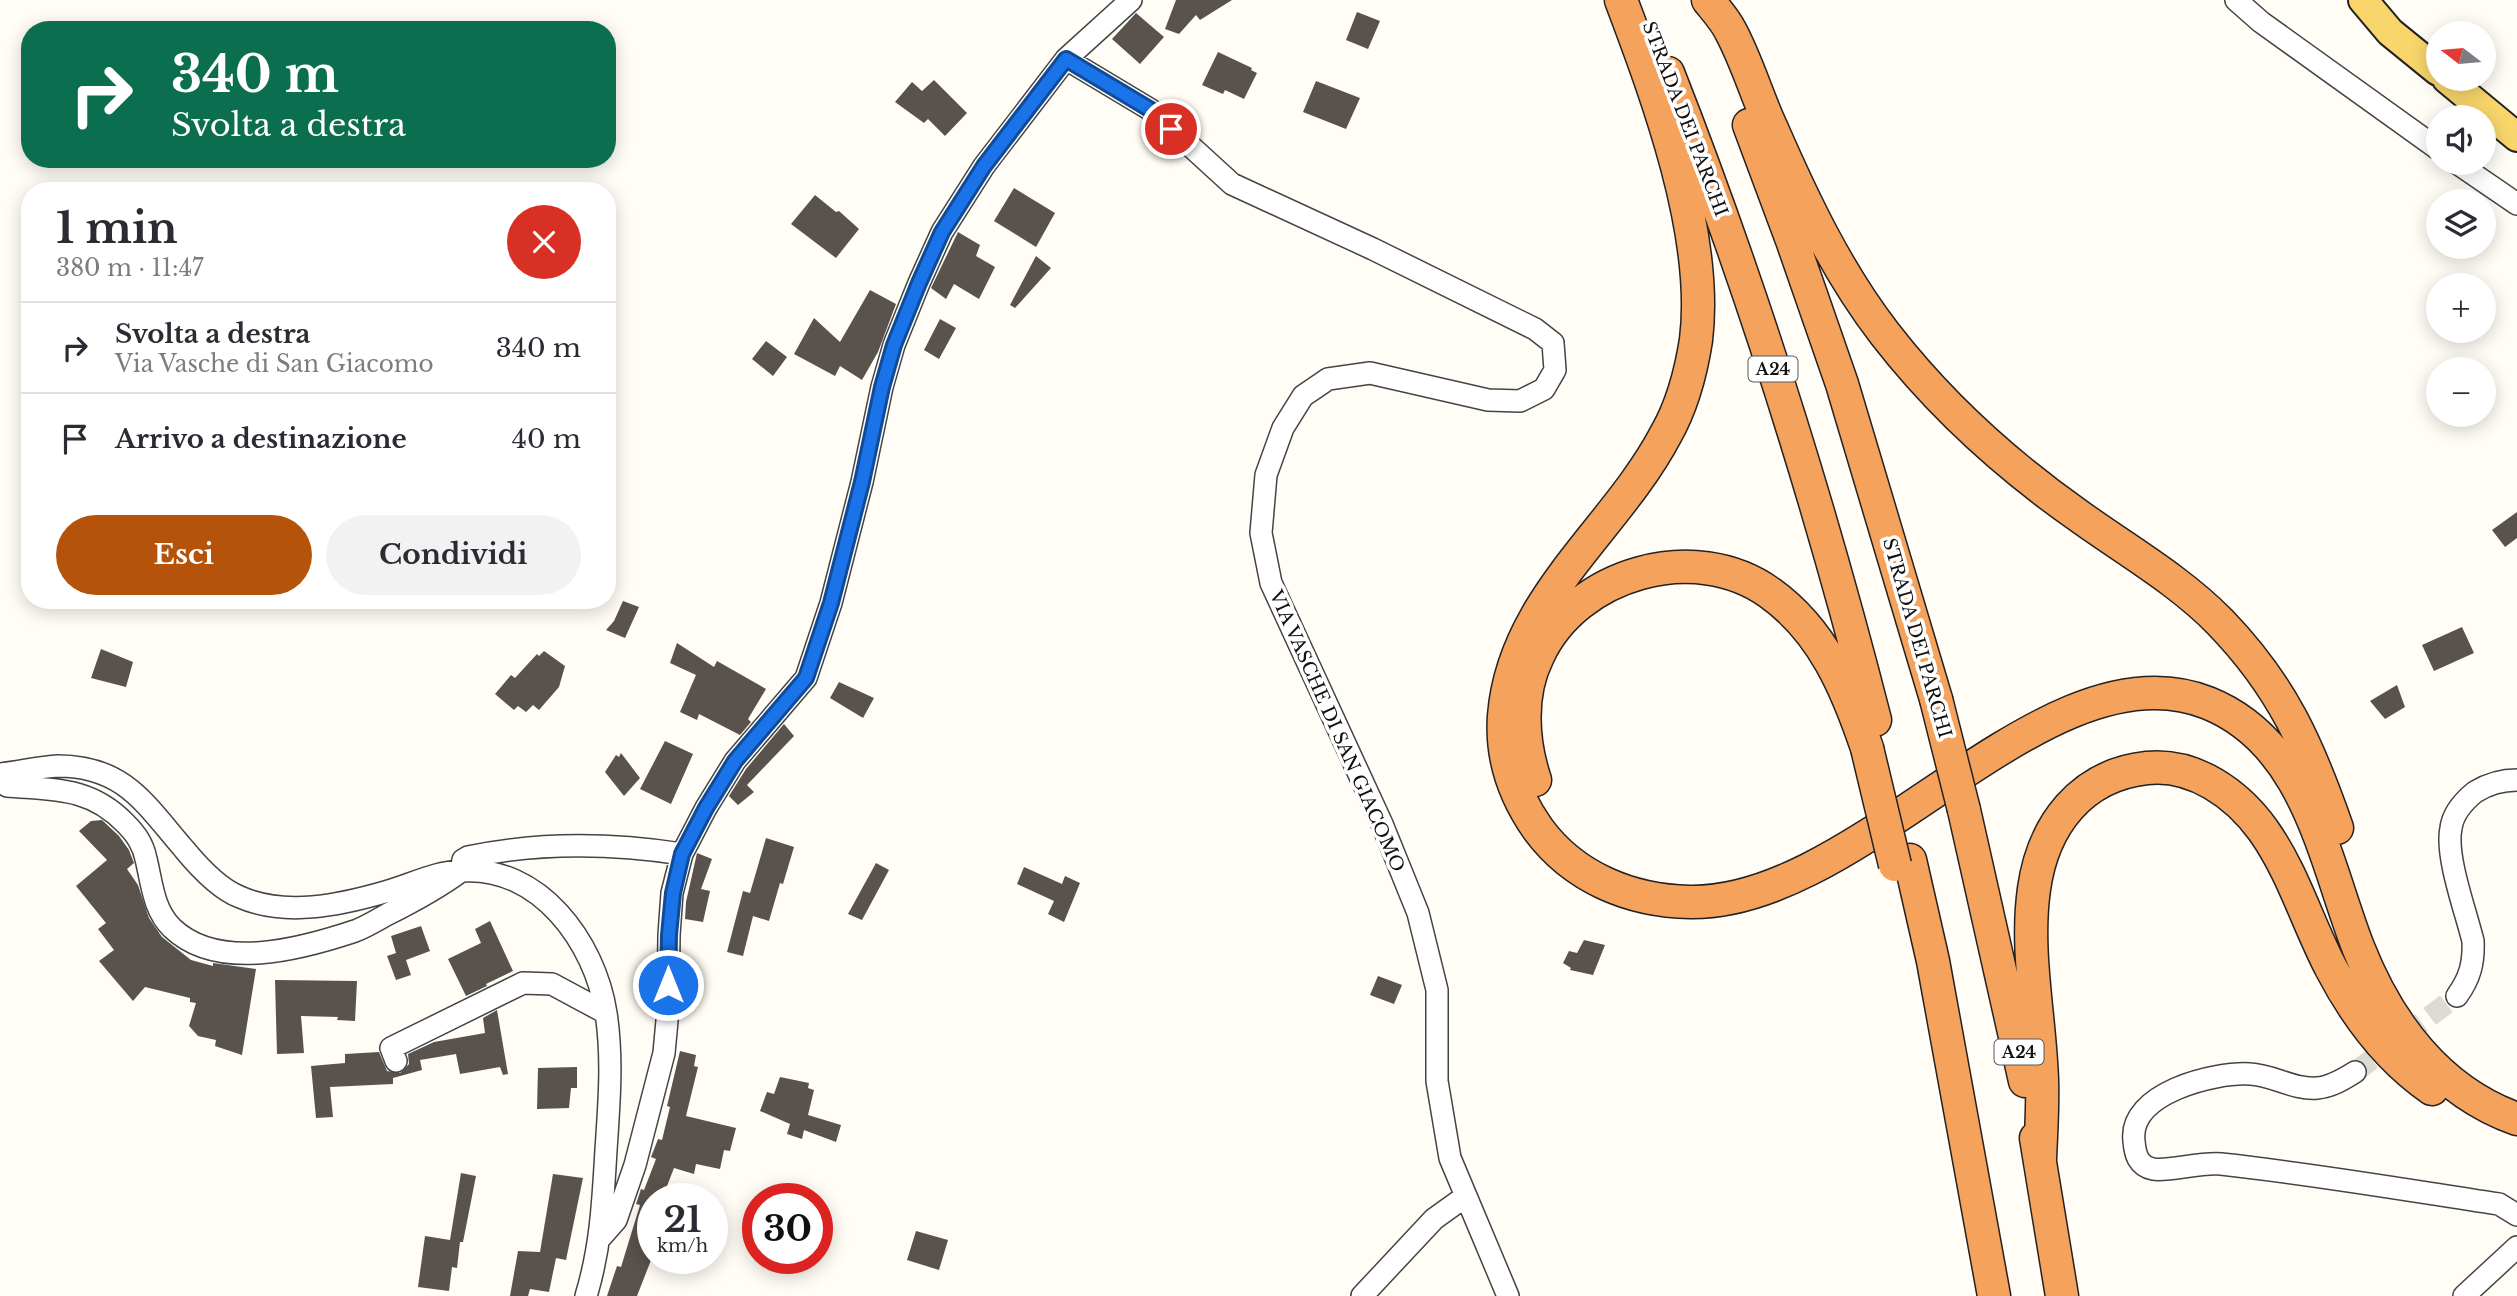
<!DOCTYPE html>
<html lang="it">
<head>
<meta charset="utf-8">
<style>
	:root { --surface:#fff; --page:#f2f2f3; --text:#2b2b33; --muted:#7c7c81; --line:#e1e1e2; --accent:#b45309 }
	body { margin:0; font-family:"Libre Baskerville",serif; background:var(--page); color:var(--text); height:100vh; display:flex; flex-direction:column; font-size:26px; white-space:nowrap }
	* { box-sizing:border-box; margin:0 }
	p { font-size:23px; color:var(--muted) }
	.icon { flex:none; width:38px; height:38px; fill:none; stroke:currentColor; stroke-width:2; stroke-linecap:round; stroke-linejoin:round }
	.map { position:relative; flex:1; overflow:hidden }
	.sheet { position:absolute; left:21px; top:182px; width:595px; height:427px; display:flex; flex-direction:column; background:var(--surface); border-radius:28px; box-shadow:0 4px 18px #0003 }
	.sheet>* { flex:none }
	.banner { position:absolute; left:21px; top:21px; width:595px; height:147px; border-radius:28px; box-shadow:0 4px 18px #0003; background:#0b6e4f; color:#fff; overflow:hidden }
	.needle { width:46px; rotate:286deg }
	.tools { position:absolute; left:2426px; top:21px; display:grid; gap:14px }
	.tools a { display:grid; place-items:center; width:70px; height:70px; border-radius:50%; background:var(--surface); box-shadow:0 4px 18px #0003; font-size:35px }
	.speed { position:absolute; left:637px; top:1183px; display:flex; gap:14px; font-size:35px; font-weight:700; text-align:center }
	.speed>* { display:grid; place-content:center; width:91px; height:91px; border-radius:50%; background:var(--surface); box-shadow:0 4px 18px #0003; line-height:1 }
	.speed small { font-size:18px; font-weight:400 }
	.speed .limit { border:10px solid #d22; background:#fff; color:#111 }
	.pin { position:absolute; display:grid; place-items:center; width:60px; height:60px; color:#fff; margin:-30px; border:4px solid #fff; border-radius:50%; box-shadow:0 2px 7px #0007 }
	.me { position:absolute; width:77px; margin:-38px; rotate:0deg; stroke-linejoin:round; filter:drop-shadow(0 0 5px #0008) }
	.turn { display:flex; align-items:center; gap:24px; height:147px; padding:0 35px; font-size:32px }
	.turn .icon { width:91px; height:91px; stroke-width:2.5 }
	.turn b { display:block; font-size:49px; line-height:60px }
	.round { display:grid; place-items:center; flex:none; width:74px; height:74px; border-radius:37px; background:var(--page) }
	.summary { display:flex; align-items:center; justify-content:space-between; height:119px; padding:0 35px }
	h1 { font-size:42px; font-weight:700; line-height:52px }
	.primary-button { display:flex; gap:14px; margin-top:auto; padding:14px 35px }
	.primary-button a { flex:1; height:80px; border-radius:42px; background:var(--accent); color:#fff; font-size:28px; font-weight:700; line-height:80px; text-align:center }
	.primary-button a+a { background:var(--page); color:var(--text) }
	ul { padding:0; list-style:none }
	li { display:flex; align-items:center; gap:21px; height:91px; padding:0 35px; border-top:2px solid var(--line) }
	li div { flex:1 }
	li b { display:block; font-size:26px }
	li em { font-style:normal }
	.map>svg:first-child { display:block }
	.building { fill:#5a524d }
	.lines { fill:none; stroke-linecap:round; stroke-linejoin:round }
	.minor-tunnel { stroke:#dbdad3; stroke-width:21; stroke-dasharray:21 10; stroke-linecap:butt }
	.minor-casing { stroke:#444; stroke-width:24 }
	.major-casing { stroke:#222; stroke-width:32 }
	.highway-casing { stroke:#222; stroke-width:35 }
	.minor { stroke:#fff; stroke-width:21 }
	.major { stroke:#f9d66b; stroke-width:28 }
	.highway { stroke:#f5a25d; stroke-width:32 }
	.highway-bridge-casing { stroke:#222; stroke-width:35; stroke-linecap:butt }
	.highway-bridge { stroke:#f5a25d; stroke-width:32 }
	.route-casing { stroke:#114b97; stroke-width:18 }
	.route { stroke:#1a73e8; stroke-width:12 }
	.labels { text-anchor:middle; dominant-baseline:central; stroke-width:7; stroke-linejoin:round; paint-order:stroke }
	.shield { fill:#fff; stroke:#585858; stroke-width:2 }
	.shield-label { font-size:16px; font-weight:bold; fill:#111 }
	.street-label { font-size:18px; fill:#111; stroke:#fff }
</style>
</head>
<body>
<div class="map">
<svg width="2517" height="1296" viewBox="0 0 2517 1296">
	<rect width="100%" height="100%" fill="#fffdf5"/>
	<path class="building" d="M1176,0H1232L1200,20L1196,15L1179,34L1165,29Z
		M1357,12L1380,21L1368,49L1346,40Z
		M1136,13L1164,37L1140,64L1112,39Z
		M1218,52L1252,68L1251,70L1257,73L1244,99L1225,90L1223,94L1202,85Z
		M934,80L967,113L945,136L928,119L924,123L895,102L912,82L922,91Z
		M1316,81L1360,98L1346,129L1303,112Z
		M1014,188L1055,213L1036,247L994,221Z
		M815,195L836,212L839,211L859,229L836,258L791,224Z
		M958,232L980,245L976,256L995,267L979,299L954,284L946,299L931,288Z
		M1036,256L1051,268L1015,308L1010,305Z
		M870,290L896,304L878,352L862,380L840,366L835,376L794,354L814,318L840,342Z
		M940,319L956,328L939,359L924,350Z
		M766,341L787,357L773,376L752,359Z
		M2517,512V538L2505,547L2492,530Z
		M623,601L639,607L625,638L606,630L614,621Z
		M2462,627L2474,653L2434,671L2422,645Z
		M677,643L714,667L717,661L766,689L748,719L751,722L740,735L699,714L697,720L680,712L696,675L670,663Z
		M101,649L133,662L126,687L91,678Z
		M544,651L565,666L559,687L539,710L533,705L526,712L518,706L514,710L495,694L511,675L515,678L537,654L539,656Z
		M839,682L874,698L863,718L830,698Z
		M2397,685L2405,707L2385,719L2370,701Z
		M784,724L794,736L747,785L754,792L738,805L729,796L746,769Z
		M665,741L693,754L671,804L640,789Z
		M621,753L640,778L624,796L605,772L616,755L619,757Z
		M102,820L119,836L129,850L134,863L127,869L138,885L149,918L162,937L191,960L213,966V963L256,969L242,1055L215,1046L216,1040L198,1036L189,1026L196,1003L190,1002V998L145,987L133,1001L99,961L114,950L98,929L106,923L76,886L107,860L79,831L91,821Z
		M766,838L794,847L783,884L780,883L769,921L753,916L743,956L727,952L743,891L750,893Z
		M697,853L712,859L701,889L710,891L703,922L685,919L686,902Z
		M876,863L889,870L862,920L848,914Z
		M1024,867L1062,884L1065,876L1080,883L1064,922L1048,914L1054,901L1017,884Z
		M490,921L513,971L486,984L487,986L466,996L448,959L481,943L475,929Z
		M421,926L430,951L406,960L411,975L396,980L387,956L396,953L391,936Z
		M1584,940L1605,945L1593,975L1570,970L1571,968L1563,963L1569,951L1577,953Z
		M1378,976L1402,985L1394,1004L1370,995Z
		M275,980L357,981L355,1021L337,1020L338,1017L301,1016L304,1053L277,1054Z
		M497,1010L508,1074L503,1075L500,1067L460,1074L456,1054L420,1060L422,1070L393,1078V1084L330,1087L333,1117L316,1118L311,1066L345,1063V1054L379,1052L387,1071L400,1073L409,1064L408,1054L434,1042L485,1033L483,1018Z
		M680,1051L696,1055L694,1066L698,1067L686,1116L736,1128L730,1151L724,1150L720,1169L696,1164L694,1174L674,1168L662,1199H653V1255L637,1296H607L617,1266L621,1267L640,1205L636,1204L641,1189L644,1190L656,1159L651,1157L658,1139L662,1140L670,1107L667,1106Z
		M577,1067V1088H571L569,1108L537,1109L538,1068Z
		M780,1077L809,1083L808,1088L814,1090L808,1115L841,1125L836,1142L804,1130L802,1139L787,1134L790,1124L760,1111L767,1092L774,1094Z
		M461,1173L476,1176L463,1242H460L457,1268L452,1267L449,1291L418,1287L425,1236L450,1240Z
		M553,1174L583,1178L566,1260L556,1258L549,1292L530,1289L528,1296H510L518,1251L540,1252Z
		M916,1231L948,1240L939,1270L907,1260Z"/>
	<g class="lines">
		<path class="minor-tunnel" d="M2355,1072L2457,996"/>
		<defs>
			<path id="minor" d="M2236,0L2261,22L2438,149
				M1066,59L1151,110L1232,184L1373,249L1535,329L1553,343L1555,370L1544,389L1520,401L1488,400L1370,373L1328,379L1303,396L1283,428L1266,475L1261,533L1271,583L1382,824L1418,913L1437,990V1081L1450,1158L1508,1296
				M2457,163L2517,204
				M0,774C19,772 39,767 58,766C124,766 145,804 184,849C198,866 219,889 240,897C285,917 340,905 385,892C411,885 434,872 461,871C539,865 595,942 606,1013C613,1058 609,1105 606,1150C603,1201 601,1247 586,1296
				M0,778L7,786C55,790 90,787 125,823C136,834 143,844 146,859C152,883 153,909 172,928C218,972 301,949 355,931C366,927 377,920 388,914C414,901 438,888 461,871L463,860L468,857C539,842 610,843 682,854
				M2457,996C2470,978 2474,963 2473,941C2466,912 2445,856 2451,828C2453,813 2464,801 2475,792C2488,784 2502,780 2517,780
				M396,1061L391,1048L523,983L552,984L606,1013
				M2355,1072C2344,1079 2331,1087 2317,1088C2294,1090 2273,1075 2250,1074C2214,1072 2128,1093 2134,1141C2135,1154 2138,1166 2153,1169C2167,1172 2200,1162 2221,1164C2314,1174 2406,1190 2499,1204L2517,1215
				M601,1237L616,1220L635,1165L664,1053L668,1010L669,935L672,893L682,854L706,808L735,761L806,678L831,603L862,482L882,387L894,345L919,283L942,232L984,166L1066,59L1131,0
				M1362,1296L1434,1219L1466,1196
				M2464,1296L2517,1247"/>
			<path id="major" d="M2363,0L2390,32L2438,71
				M2447,79L2517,137"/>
			<path id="highway" d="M1621,0C1658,98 1709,235 1696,340C1691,372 1682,406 1666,434C1615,531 1513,599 1504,716C1501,758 1514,795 1538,829C1574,878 1631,901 1690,902C1863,905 2046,638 2208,703C2307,743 2324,859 2358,947C2388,1023 2438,1091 2517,1119
				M1708,0C1716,10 1725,20 1730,30C1747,61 1757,97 1772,129C1803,200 1837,272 1885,334C1940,405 2005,464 2079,516C2126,550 2179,580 2220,622C2282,686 2308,745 2337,828
				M1668,73C1751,284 1819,501 1875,720
				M1749,125L1793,243L1842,384L1936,699
				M1535,780C1522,741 1519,694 1538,656C1576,573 1695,539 1770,593C1823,631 1847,689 1867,748
				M1964,810L2025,1081
				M1910,860L1933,961L1994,1296
				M2036,1138L2062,1296
				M2040,1159C2041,1133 2043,1106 2042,1080C2040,1017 2025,952 2034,889C2043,825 2081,775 2147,768C2194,763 2237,794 2263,830C2293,872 2307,922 2331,968C2356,1016 2387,1058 2432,1089"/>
		</defs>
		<use href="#minor" class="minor-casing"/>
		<use href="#major" class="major-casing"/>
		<use href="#highway" class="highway-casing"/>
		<use href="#minor" class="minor"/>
		<use href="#major" class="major"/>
		<use href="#highway" class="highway"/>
		<defs>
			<path id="highway-bridge" d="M1936,699L1964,810
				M1867,748L1895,865"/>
		</defs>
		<use href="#highway-bridge" class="highway-bridge-casing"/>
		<use href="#highway-bridge" class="highway-bridge"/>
	</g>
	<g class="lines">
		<defs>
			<path id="route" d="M668,985L669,935L673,893L682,854L706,808L735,761L806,678L831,603L862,482L882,387L894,345L919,283L942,232L984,166L1066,59L1151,110L1171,129"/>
		</defs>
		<use href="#route" class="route-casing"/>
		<use href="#route" class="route"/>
	</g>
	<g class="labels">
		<g class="shield">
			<rect x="1748.5" y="356.5" width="49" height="25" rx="5"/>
			<rect x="1994.5" y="1039.5" width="49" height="25" rx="5"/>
		</g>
		<g class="shield-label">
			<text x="1773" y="369">A24</text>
			<text x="2019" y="1052">A24</text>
		</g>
		<g class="street-label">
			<text transform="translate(1685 119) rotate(69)">STRADA DEI PARCHI</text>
			<text transform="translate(1917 638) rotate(74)">STRADA DEI PARCHI</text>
			<text transform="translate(1337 731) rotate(66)">VIA VASCHE DI SAN GIACOMO</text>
		</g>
	</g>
</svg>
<div class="tools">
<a><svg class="needle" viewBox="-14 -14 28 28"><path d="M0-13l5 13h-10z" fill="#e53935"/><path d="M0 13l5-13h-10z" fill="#7c7c81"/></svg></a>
<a><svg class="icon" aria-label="sound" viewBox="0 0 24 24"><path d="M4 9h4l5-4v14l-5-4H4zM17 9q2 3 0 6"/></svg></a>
<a><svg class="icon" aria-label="layers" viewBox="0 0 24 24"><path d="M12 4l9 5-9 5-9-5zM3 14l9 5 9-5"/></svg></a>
<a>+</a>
<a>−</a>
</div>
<div class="speed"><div>21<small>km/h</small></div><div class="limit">30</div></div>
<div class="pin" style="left:1171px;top:129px;background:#d93025"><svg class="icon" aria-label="arrive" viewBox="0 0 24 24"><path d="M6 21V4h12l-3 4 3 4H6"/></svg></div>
<svg class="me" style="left:668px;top:985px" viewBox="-20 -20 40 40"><circle r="17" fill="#1a73e8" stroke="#fff" stroke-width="3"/><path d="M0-11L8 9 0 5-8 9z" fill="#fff"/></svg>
<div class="banner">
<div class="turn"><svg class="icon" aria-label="right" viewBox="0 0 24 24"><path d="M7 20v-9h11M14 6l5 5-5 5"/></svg><div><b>340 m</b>Svolta a destra</div></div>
</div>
<section class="sheet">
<div class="summary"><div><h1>1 min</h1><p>380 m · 11:47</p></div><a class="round" style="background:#d93025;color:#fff"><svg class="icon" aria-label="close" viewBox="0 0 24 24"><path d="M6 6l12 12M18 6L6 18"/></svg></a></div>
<ul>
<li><svg class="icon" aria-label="right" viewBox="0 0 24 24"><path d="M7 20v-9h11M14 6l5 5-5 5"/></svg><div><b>Svolta a destra</b><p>Via Vasche di San Giacomo</p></div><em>340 m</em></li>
<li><svg class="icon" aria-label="arrive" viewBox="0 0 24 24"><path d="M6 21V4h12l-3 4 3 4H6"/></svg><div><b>Arrivo a destinazione</b></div><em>40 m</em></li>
</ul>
<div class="primary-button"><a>Esci</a><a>Condividi</a></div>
</section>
</div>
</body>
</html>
